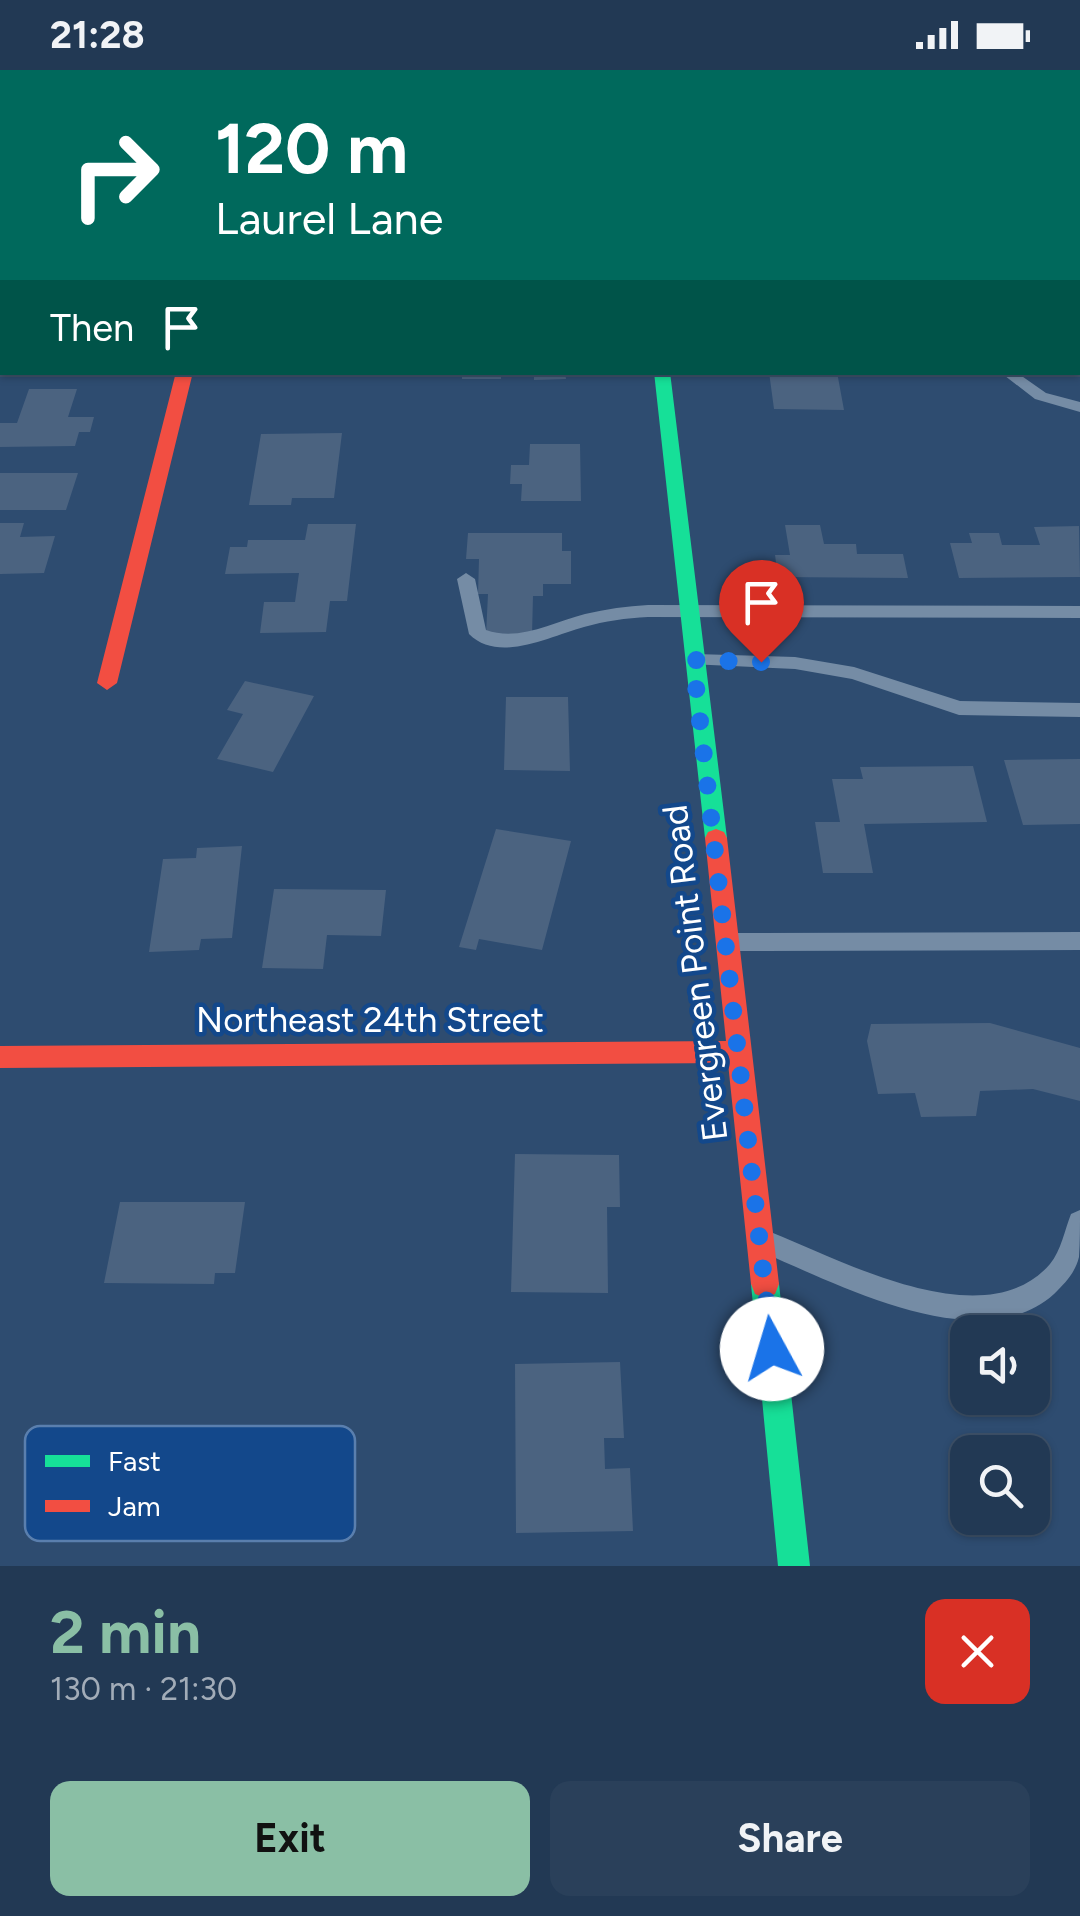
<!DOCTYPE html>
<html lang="en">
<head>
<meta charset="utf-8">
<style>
	:root { --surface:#223954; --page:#2a405a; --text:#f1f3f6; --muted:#a2acb8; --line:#3f536b; --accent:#8abfa5 }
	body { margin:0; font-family:Figtree,sans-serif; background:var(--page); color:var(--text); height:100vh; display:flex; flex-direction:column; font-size:38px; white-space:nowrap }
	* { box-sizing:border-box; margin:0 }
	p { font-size:32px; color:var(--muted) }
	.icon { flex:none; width:55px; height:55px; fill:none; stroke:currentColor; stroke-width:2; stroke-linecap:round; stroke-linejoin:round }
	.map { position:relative; height:1496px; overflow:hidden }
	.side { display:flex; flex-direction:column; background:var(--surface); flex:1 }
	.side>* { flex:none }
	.hud { position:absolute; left:0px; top:0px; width:1080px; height:305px; box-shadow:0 2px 8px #0004,0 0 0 2px var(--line); background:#00695c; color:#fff; overflow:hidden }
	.tools { position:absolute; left:950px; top:1245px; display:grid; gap:20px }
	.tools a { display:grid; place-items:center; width:100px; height:100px; border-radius:20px; background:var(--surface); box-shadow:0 2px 8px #0004,0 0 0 2px var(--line); font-size:50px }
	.pin { position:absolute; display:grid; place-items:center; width:85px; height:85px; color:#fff; margin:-102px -42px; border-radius:50% 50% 50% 0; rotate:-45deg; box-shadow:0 0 10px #0007 }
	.pin .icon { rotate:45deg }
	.me { position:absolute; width:110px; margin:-55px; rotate:354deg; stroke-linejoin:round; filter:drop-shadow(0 0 8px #0008) }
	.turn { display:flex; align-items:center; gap:35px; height:210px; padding:0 50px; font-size:45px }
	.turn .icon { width:130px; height:130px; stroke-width:2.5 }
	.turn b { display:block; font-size:70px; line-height:85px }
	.then { display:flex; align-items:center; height:95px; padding:0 50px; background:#0003; gap:20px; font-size:38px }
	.round { display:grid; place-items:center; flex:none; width:105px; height:105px; border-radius:20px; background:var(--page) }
	.overview { display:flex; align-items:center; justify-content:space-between; height:170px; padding:0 50px }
	h1 { font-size:60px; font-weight:700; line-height:75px; color:var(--accent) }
	.cta { display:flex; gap:20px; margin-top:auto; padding:20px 50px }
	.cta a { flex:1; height:115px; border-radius:20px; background:var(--accent); color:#111; font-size:40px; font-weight:700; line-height:115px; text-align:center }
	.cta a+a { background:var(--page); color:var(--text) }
	.status { display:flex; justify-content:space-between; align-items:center; height:70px; padding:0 50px; background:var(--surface); direction:ltr }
	.status svg { height:28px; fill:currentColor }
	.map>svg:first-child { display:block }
	.building { fill:#4b6380 }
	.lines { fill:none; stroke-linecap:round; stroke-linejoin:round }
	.lane { fill:#758ca5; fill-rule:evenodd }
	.street { fill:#758ca5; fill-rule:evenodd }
	.fast { fill:#16e098; fill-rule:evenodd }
	.jam { fill:#f24e42; fill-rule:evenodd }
	.route { stroke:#1a73e8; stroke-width:18; stroke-dasharray:0 32.4 }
	.labels { text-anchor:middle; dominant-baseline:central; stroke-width:9; stroke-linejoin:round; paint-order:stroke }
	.street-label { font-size:35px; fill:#fff; stroke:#13488b }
	.key { fill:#13488b; stroke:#5a7fae; stroke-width:2.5 }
	.key-label { font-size:28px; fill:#fff }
</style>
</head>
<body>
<div class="status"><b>21:28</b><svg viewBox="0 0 49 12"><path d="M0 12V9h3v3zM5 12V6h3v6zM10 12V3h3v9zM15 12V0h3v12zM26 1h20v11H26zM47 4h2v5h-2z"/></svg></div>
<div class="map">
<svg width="1080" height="1496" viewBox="0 0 1080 1496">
	<rect width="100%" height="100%" fill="#2e4c70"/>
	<path class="building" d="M462,302H501V309H462Z
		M534,302H565L566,309L534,310Z
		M769,302H837L844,340L774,339Z
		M29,319H77L68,347H94L90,362H79L75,376L0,377V353H17Z
		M342,363L334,428H292L291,435H249L261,364Z
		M530,374H580L581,431H521L522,414H510L511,395H529Z
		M0,403H78L66,440H0Z
		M0,453H24L20,467L55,466L44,503L0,504Z
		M308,454H356L347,531H330L326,562L260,563L264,532H295L299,503L225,504L230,477H247L248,470H305Z
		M785,455H820L824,474H856L857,484H903L908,508L778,507L775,485H790Z
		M1079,456L1080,507L959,508L950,473H972L969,463H999L1002,475H1040L1034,457Z
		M468,463H562V481H571V514H543V526H533L532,565H486L488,524H478L479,489H466Z
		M245,611L314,626L273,702L217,689L243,644L227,640Z
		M506,627H568L570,701L504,700Z
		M1080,689V754L1023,755L1004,690Z
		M973,696L987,752L864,754L873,803H823L815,752H840L832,709H863L860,697Z
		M496,759L571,771L542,880L479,869L476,880L459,877Z
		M242,776L232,868L201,869L199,880L149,882L163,789L196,788L197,778Z
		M274,819L386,820L381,866L327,865L323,899L262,898Z
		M990,953L1080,978V1031L1033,1019L980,1021L976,1046L921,1047L915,1023L878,1024L867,971L871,954Z
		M515,1084L619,1085L620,1137H607L608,1223L511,1222Z
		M120,1132H245L235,1203H215L214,1214L104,1213Z
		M620,1292L624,1368H604L605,1399L630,1398L633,1461L516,1463L515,1294Z"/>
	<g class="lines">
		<path class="lane" d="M1000,302H1016L1046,323L1080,332V342L1035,329Z
			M466,503L475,509L486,560C519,572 553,552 585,544C606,539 627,536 648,535L1080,536V548L648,547C626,548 605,551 584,557C550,566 499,594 469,564L457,509Z
			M695,584L795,587L854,597L960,631L1080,633V647L959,645L852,609L795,599L689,594L686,590Z
			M1080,862V880L734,881L726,878L723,872L726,866L734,863Z
			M1080,1140C1080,1155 1080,1172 1079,1187C1075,1203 1066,1212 1054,1224C982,1290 839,1215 764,1183L761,1175L764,1167L773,1163C845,1192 986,1268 1050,1194C1061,1181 1065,1159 1071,1144Z"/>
		<path class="street" d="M0,202H2V218H0Z"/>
		<path class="fast" d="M623,0H637V2H624Z
			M654,302H670L727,768L724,774H708L705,768Z
			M765,1200L775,1204L779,1214L810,1496H778L751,1214L755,1204Z"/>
		<path class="jam" d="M176,302H193L117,613L107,620L97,613Z
			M716,759L724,762L727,768L779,1214L775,1224L765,1228L755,1224L751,1214L728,993L0,998V976L726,971L705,768L708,762Z"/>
	</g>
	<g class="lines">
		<path class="route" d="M761,592L693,590L772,1279"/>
	</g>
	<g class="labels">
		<g class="street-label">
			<text transform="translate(695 903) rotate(-97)">Evergreen Point Road</text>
			<text x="370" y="950">Northeast 24th Street</text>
		</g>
	</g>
	<rect x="25" y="1356" width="330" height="115" rx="15" class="key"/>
	<rect x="45" y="1385" width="45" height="12" fill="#16e098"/>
	<rect x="45" y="1430" width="45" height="12" fill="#f24e42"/>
	<g class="key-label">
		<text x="108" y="1401">Fast</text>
		<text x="108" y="1446">Jam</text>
	</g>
</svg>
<div class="tools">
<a><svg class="icon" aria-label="sound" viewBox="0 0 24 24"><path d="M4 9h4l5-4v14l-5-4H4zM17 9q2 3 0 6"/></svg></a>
<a><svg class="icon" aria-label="search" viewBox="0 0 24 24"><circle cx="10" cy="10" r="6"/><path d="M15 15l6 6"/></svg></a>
</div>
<div class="pin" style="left:761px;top:592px;background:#d93025"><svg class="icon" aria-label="arrive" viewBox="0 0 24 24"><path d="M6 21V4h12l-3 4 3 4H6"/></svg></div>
<svg class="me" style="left:772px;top:1279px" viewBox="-20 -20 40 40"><circle r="19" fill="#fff"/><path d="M0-13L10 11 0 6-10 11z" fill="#1a73e8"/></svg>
<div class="hud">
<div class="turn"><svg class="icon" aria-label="right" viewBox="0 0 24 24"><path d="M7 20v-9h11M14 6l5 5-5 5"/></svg><div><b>120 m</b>Laurel Lane</div></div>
<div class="then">Then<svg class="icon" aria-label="arrive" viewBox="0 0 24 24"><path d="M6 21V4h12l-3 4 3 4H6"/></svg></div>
</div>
</div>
<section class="side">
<div class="overview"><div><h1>2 min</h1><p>130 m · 21:30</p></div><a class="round" style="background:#d93025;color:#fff"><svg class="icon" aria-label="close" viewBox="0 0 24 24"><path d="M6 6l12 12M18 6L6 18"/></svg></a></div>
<div class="cta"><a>Exit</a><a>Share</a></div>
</section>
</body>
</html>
